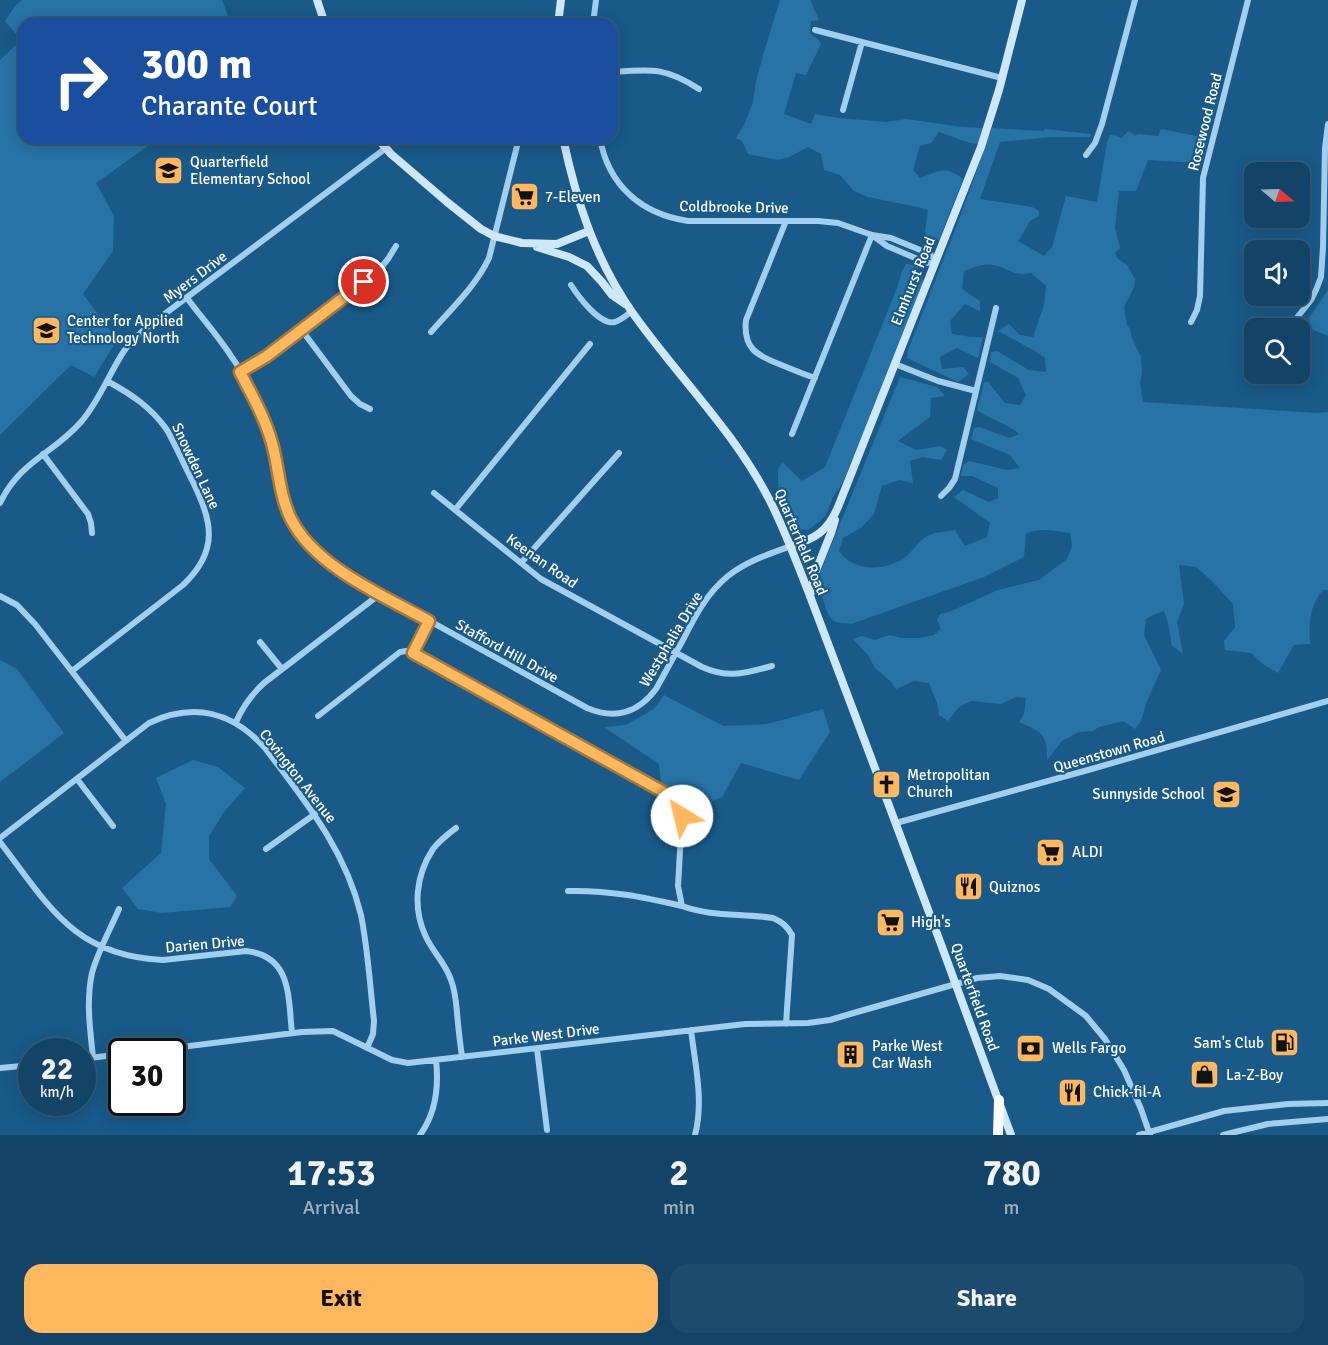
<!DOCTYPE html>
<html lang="en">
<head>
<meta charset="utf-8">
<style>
	:root { --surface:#134467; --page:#1c4b6d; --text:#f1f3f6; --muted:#9db0c0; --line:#325c7b; --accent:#ffb85d }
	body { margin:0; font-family:Signika,sans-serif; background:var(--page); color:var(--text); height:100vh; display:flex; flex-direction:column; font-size:22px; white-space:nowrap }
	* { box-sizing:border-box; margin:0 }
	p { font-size:20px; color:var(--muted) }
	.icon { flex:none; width:33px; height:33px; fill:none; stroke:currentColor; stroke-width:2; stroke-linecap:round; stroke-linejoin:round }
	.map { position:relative; height:1135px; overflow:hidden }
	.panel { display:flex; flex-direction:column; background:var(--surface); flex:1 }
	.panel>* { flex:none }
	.top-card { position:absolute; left:18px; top:18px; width:600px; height:126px; border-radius:18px; box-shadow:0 3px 15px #0003,0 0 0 2px var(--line); background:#1a4fa0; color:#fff; overflow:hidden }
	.needle { width:39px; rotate:109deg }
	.fabs { position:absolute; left:1244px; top:162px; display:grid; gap:12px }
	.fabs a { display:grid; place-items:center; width:66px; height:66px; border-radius:12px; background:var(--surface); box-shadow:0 3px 15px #0003,0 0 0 2px var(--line); font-size:30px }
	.speed { position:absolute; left:18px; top:1038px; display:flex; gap:12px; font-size:30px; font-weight:700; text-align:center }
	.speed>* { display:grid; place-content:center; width:78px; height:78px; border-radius:50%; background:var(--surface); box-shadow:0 3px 15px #0003,0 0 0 2px var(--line); line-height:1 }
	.speed small { font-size:15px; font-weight:400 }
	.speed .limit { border:3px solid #111; border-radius:9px; background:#fff; color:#111 }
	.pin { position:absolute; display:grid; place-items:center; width:51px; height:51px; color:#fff; margin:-26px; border:3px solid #fff; border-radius:50%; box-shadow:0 2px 6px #0007 }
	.me { position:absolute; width:66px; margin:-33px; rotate:324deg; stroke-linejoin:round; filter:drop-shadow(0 0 4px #0008) }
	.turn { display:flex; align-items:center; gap:21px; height:126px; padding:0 24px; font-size:27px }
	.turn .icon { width:78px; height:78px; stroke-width:2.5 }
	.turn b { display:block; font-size:42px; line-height:51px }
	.eta { display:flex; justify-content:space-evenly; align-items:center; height:102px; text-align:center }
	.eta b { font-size:36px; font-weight:700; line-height:42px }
	.primary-button { display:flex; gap:12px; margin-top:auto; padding:12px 24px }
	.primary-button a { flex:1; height:69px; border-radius:18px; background:var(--accent); color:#111; font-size:24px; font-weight:700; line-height:69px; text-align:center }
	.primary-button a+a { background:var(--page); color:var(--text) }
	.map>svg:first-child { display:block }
	.green { fill:#2873a6 }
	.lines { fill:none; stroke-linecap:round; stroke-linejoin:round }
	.street { stroke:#a1cfed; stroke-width:6 }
	.secondary { stroke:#cee7f9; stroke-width:8 }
	.highway { stroke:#fff; stroke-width:10 }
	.route-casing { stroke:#a6783c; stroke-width:15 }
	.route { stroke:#ffb85d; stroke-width:10 }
	.labels { text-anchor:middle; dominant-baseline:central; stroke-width:4.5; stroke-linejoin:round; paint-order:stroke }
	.street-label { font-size:15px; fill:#fff; stroke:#195a89 }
	.poi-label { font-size:15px; fill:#fff; stroke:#195a89; text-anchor:start }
</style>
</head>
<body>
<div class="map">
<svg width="1328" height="1135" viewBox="0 0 1328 1135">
	<rect width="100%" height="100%" fill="#195a89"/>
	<path class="green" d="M22,0H222L231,24H24V138H159L96,183L114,216L113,251L83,294L117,340L94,377L71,365L0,435V60L21,40L5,21L15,6Z
		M780,0H811V2L819,20L811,21L810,34L818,39L821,44L806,75L796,73L784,114L811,124L815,114L838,118L887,122L906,119L962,127L984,128L978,144L970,143L939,132L931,143L920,146L913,170L920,178C939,171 945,165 963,179L939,240L929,239L925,232L928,210L917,207L868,197L854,191L840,175L824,170L821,154L808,147L789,157L778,160L748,154L742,141L736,138L744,125L753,102L756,81L764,52Z
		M992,128L1044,131L1045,129L1091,134L1090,137H1050L1000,142L980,199L1032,207L1039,211V216L1030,221L1021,237L1018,241L1044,256L1052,247L1066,196L1097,202L1107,142L1110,135L1117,136L1122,138L1128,131L1136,136L1137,134L1158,136L1161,129L1207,138L1198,163L1148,160L1136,191H1119L1115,228L1120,248L1115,253L1118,259L1127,265L1135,279L1134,287L1124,307L1125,314L1127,325L1130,329L1132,338L1141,357L1142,372L1140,383L1143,402L1318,413L1328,412V590H1323C1309,606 1309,624 1310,644L1294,645L1278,673L1263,664L1251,653L1225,650L1224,641L1235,627L1233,604L1211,580L1196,567L1179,565L1184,604L1177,622L1183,654L1172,646L1168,623L1164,611L1155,614L1146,619L1144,635L1161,670L1147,701L1141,721L1135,729L1123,721L1099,727L1093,731L1079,732L1062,741L1047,760C1047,733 1043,733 1019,722L1024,714L1026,698L1016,697L1001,704L971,701L959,707L948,721L939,715L937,703L929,683L914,681L896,689L890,681L875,668L868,655L853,639L862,636L875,640L889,635L901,638H920L934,635L941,629L937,620L940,614L949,612L998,590L1039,580L1067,559L1072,546L1070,533C1056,531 1038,527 1026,534L1024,557L984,577L851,624C847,623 841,624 837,622C823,618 821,586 820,573L900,377L937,387L945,396L931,398L930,417L898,441L916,450L941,446L947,450L941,460L922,457L910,461L913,483L899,480L882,486L874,514L861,528L843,538L839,551C853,572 883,571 903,559C912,553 917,542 927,536C934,532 946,532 955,530L965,546L987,537L990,523L954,497L963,490L989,502L998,498V488L972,476H961L963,465L969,461L1007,470L1020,468L1010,455L971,439L974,428L980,427L1009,438L1019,434C1007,423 990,420 977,410L984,382H988L1005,403L1020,405L1026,395L1018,378L990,362L991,352L997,351L1029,370L1046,372L1045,358L1035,351L998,331L1009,324L1020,335L1033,337L1044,305L1046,286L1031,273C1013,277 1008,267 993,265C983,263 972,268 964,271L962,289L980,301V311L965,304L950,321L952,334L971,337H983L978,358L957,348L940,357L942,369L963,367L969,374L958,382L907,358L908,350L960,217Z
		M906,264C917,264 922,271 923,282L874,407L842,484L833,497L826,515L820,521L808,530L801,529L797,527L783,501L778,485V470L782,462L802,481L825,467L897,288L902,271Z
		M1328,290V336L1309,328V318Z
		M0,660L17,669L64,733L0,782Z
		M664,695L723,726L767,724L823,709L830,732L799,780L741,763L722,797L696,808L661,782L659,764L604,727L626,725L654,709Z
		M193,760L218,767L245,788L224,812L209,836V859L237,896L230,907L162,913L138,909L122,888L161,853L166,804L156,778Z"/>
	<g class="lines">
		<path class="street" d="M593,24L596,0
			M815,30L1002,78
			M612,72C651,69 665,67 699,89
			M843,110L862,42
			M600,138C608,185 641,214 688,221H818L838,223L872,235L891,238L930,254L936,261L927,263L887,246L872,235
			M1086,155L1095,143L1102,124L1135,0
			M786,221L746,320C743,348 756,355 779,364C791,369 803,374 815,378
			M571,285C578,296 600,326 615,322C621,320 627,315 632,311
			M187,298C201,317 218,336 231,356C247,378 258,406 268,430C275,447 276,466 280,484C287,524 309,548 341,572L587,708C616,720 638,713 656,689C665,673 674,656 683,640C695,616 707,593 728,576C747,561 769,554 791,546
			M1191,322L1197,310L1200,296L1203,178L1248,0
			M1292,328L1295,320L1311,300L1316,290L1321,277L1323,247L1325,148L1328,124
			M301,329L351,396L360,404L370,409
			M431,332C451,309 476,286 489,258L519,138
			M895,364L938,381L976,391
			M240,372L267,355L379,270L388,259L396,246
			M792,434L872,235
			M43,454L88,514L91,523L92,533
			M434,493L541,579L702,667C729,679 745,673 772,666
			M941,496L949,488L955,479L996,308
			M0,503C20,461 53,454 81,422C99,401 109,374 124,351C130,342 138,335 146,328L386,148
			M455,510L590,344
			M521,563L619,453
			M0,596L17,605L35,624L126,741
			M260,642L282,669
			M413,653L669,796L676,802L682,816L678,886L682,906C711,917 742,913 773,918C782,922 787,926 792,935L786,1024
			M72,671L183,585C220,550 212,521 192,480C183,463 176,446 167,430C151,407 131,394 107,381
			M318,716L400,652L406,651L413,653L429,621
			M236,722C243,706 251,695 264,683L380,594
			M77,779L113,826
			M896,823L1088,770L1328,701
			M456,828C448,834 439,841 433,849C416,875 412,908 426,937C433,952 446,964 451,980C455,990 456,1001 457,1012C458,1027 460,1042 462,1057
			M0,838L149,723C194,702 233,712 265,748C305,801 345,849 361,915C368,950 370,986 374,1021L373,1034L367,1048
			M0,842C49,906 74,956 163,960L246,951C292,956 288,997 292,1033
			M266,849L315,814
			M568,891C609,890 643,897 682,906
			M691,1030C695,1064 704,1101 695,1135
			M537,1049L547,1130
			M141,1052L302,1032L333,1031L392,1060L408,1063L745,1024L808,1023L830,1020L857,1012L977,978L1000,976L1028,980L1049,989L1086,1016L1105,1039L1124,1070L1141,1109L1150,1135
			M93,1057C90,1029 86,1001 92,973C98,951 110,930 119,909
			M82,1059L122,1054
			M0,1068L32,1065
			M420,1135C436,1113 439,1087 436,1060
			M1139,1135L1224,1111L1288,1104L1328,1103
			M1223,1135L1268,1124L1328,1119"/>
		<path class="secondary" d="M317,0L325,24
			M558,24L561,0
			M377,138L391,154L447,202L481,229L494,236L522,243L557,244L589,231
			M563,138C576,200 595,259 632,312C677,376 732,428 769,499C785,530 797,563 810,596C825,635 840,675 855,715C908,854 960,995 1011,1135
			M537,247L569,257L587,266L602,282L612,295L625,304
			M791,546C815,539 828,531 838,507L981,147L999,90L1022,0
			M810,596L815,573L831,533L835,520"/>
		<path class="highway" d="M998,1135L999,1100"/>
	</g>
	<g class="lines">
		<defs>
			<path id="route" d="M364,282L267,356L240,372C252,395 265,418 272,443C279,468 279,495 291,519C315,567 384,596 429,621L413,653L669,795L676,802L682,816"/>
		</defs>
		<use href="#route" class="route-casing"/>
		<use href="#route" class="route"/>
	</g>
	<defs>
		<symbol id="school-square" viewBox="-11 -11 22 22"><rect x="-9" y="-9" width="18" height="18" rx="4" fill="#ffb85d" stroke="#195a89"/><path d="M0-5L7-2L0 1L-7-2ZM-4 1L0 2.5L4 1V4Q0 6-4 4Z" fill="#111"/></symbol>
		<symbol id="supermarket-square" viewBox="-11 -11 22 22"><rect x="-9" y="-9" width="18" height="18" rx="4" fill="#ffb85d" stroke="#195a89"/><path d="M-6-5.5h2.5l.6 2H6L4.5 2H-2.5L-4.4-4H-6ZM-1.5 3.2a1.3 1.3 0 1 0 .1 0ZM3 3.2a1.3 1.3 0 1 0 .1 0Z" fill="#111"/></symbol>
		<symbol id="church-square" viewBox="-11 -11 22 22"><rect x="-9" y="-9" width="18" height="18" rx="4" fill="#ffb85d" stroke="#195a89"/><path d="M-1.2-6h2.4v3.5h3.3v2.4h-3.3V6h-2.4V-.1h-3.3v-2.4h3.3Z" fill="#111"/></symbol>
		<symbol id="restaurant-square" viewBox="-11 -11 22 22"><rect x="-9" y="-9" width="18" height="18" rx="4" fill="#ffb85d" stroke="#195a89"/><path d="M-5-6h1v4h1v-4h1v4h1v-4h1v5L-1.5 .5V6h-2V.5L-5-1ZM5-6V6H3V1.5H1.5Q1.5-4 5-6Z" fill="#111"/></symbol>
		<symbol id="fuel-square" viewBox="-11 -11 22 22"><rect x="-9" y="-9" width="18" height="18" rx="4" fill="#ffb85d" stroke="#195a89"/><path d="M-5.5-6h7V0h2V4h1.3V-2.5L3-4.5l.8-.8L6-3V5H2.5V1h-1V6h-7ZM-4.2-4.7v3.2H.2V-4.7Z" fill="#111"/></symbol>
		<symbol id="bank-square" viewBox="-11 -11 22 22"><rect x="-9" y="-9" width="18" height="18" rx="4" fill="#ffb85d" stroke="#195a89"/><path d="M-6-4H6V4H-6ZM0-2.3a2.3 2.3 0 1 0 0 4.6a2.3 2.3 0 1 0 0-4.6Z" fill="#111"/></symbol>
		<symbol id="building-square" viewBox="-11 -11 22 22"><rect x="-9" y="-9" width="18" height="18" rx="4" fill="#ffb85d" stroke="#195a89"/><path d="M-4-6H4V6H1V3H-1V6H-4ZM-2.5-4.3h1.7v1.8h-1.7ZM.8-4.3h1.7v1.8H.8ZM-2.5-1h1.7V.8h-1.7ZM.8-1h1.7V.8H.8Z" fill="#111"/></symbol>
		<symbol id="shop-square" viewBox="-11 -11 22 22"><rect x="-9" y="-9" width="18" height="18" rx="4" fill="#ffb85d" stroke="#195a89"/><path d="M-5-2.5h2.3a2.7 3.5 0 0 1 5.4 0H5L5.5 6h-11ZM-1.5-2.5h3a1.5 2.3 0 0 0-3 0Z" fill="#111"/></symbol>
	</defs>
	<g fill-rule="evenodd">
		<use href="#school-square" x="152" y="154" width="33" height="33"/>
		<use href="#supermarket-square" x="508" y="180" width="33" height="33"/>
		<use href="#school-square" x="30" y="314" width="33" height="33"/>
		<use href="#church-square" x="870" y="768" width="33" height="33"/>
		<use href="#school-square" x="1210" y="778" width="33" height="33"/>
		<use href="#supermarket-square" x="1034" y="836" width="33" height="33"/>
		<use href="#restaurant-square" x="952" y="870" width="33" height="33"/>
		<use href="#supermarket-square" x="874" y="906" width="33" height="33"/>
		<use href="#fuel-square" x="1268" y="1026" width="33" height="33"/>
		<use href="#bank-square" x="1014" y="1032" width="33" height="33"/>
		<use href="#building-square" x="834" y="1038" width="33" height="33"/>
		<use href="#shop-square" x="1188" y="1058" width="33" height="33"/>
		<use href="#restaurant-square" x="1056" y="1076" width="33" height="33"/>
	</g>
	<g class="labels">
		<g class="street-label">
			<text transform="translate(1205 122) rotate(-76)">Rosewood Road</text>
			<text transform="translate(734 207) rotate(1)">Coldbrooke Drive</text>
			<text transform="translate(195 277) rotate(-37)">Myers Drive</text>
			<text transform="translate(913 281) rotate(-68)">Elmhurst Road</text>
			<text transform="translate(196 466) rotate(65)">Snowden Lane</text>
			<text transform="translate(801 542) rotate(67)">Quarterfield Road</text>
			<text transform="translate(542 561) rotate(35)">Keenan Road</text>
			<text transform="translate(671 639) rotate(-59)">Westphalia Drive</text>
			<text transform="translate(507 651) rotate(29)">Stafford Hill Drive</text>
			<text transform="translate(1109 752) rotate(-16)">Queenstown Road</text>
			<text transform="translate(298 776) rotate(52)">Covington Avenue</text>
			<text transform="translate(205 944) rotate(-5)">Darien Drive</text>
			<text transform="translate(975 997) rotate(70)">Quarterfield Road</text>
			<text transform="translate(546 1035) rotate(-7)">Parke West Drive</text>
		</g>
		<g class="poi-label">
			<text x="190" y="162">Quarterfield<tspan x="190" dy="17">Elementary School</tspan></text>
			<text x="545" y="197">7-Eleven</text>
			<text x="67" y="321">Center for Applied<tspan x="67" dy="17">Technology North</tspan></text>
			<text x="907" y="775">Metropolitan<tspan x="907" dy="17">Church</tspan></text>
			<text x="1205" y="794" text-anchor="end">Sunnyside School</text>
			<text x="1072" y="852">ALDI</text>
			<text x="989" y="887">Quiznos</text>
			<text x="911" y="922">High's</text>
			<text x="1264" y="1043" text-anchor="end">Sam's Club</text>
			<text x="872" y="1046">Parke West<tspan x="872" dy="17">Car Wash</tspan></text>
			<text x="1052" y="1048">Wells Fargo</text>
			<text x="1226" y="1075">La-Z-Boy</text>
			<text x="1093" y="1092">Chick-fil-A</text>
		</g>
	</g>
</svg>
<div class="fabs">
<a><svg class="needle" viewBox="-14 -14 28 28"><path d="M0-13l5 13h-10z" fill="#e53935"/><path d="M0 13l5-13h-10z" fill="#9db0c0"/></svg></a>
<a><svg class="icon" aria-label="sound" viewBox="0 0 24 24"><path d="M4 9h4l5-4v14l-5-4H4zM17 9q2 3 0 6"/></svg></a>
<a><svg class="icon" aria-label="search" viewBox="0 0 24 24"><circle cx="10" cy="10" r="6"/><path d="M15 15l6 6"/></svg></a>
</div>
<div class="speed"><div>22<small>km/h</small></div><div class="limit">30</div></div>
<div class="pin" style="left:364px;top:282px;background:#d93025"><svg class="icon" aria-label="arrive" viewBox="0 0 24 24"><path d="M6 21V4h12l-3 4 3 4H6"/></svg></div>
<svg class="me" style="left:682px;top:816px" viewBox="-20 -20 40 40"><circle r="19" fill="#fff"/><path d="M0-13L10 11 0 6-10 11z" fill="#ffb85d"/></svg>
<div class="top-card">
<div class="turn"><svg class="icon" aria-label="right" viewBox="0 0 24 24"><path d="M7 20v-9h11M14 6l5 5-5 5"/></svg><div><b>300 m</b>Charante Court</div></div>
</div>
</div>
<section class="panel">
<div class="eta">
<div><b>17:53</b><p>Arrival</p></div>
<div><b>2</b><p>min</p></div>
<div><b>780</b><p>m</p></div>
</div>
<div class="primary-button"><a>Exit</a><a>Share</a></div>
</section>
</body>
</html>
